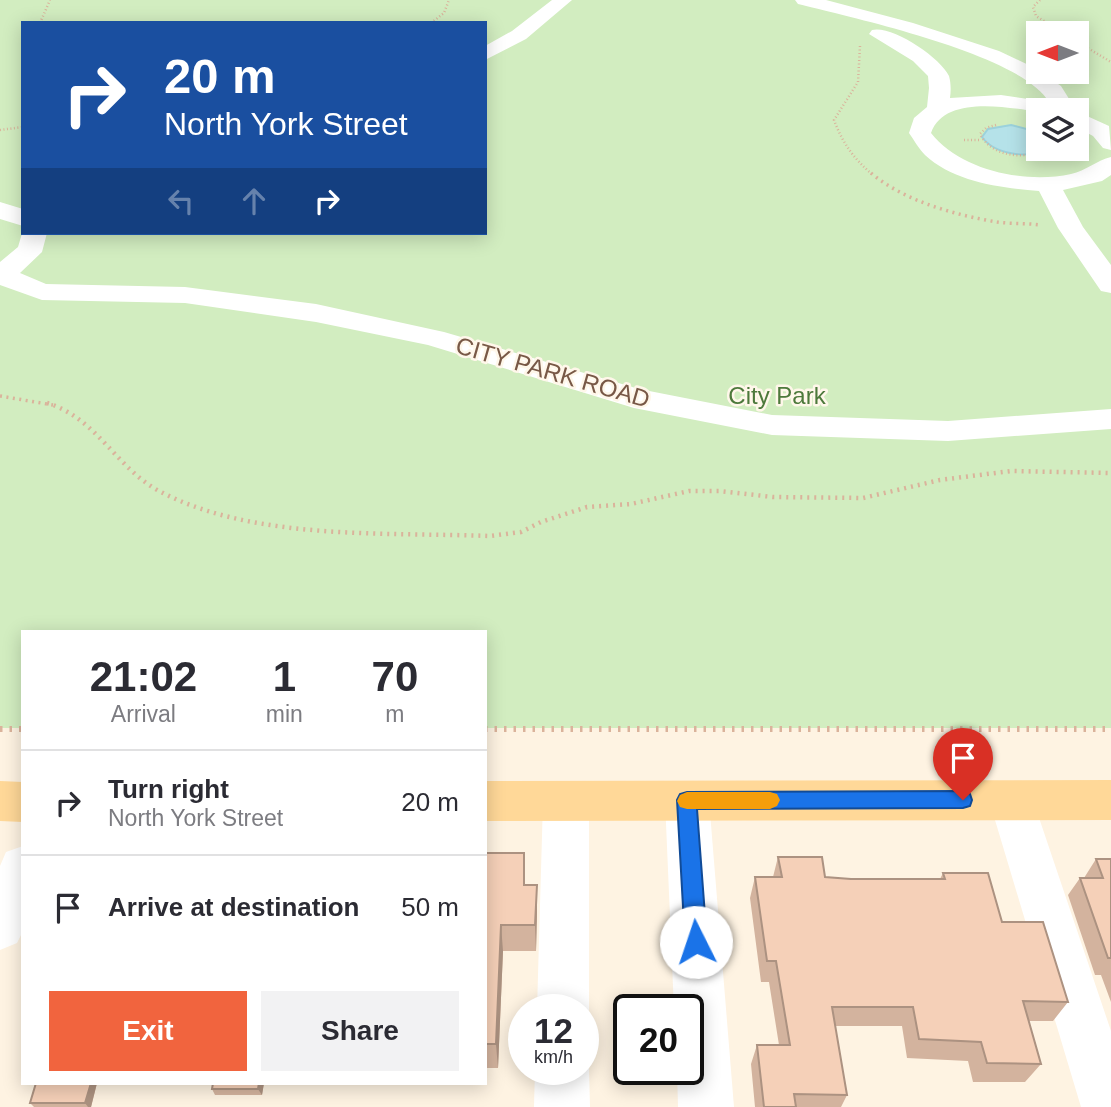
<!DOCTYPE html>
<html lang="en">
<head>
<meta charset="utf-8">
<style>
	:root { --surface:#fff; --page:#f2f2f3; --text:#2b2b33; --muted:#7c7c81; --line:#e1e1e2; --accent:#f1643e }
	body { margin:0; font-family:Helvetica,sans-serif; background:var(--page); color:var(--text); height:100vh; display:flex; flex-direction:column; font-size:26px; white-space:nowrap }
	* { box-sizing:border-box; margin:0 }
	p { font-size:23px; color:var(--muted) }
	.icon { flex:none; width:38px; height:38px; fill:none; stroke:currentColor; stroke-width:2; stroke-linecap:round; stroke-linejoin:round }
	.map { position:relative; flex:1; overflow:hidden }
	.details { position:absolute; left:21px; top:630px; width:466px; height:455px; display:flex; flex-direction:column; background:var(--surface); border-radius:0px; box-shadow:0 4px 18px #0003 }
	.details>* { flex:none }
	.top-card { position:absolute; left:21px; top:21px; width:466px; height:214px; border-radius:0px; box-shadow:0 4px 18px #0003; background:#1a4fa0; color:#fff; overflow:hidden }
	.needle { width:46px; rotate:270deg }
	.fabs { position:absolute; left:1026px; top:21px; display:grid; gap:14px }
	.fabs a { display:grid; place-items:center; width:63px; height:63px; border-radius:0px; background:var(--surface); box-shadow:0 4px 18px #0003; font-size:35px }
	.speed { position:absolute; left:508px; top:994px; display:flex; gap:14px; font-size:35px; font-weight:700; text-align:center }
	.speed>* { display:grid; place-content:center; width:91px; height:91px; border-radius:50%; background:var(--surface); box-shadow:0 4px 18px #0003; line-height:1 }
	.speed small { font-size:18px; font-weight:400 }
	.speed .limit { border:4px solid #111; border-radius:10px; background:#fff; color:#111 }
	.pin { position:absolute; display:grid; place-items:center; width:60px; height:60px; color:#fff; margin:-72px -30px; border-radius:50% 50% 50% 0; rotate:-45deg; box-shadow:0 0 7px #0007 }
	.pin .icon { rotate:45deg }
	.me { position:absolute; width:77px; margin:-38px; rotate:356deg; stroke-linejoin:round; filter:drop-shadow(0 0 5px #0008) }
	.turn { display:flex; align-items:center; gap:24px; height:147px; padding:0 28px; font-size:32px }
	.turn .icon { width:91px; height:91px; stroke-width:2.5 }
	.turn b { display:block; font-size:49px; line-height:60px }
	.lanes { display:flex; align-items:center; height:66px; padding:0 28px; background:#0003; justify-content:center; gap:35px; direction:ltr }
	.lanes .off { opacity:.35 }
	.eta { display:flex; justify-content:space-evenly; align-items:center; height:119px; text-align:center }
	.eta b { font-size:42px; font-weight:700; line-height:49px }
	.cta { display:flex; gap:14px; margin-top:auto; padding:14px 28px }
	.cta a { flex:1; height:80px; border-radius:0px; background:var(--accent); color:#fff; font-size:28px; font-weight:700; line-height:80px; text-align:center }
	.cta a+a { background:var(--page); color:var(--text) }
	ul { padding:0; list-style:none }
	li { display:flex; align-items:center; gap:21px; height:105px; padding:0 28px; border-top:2px solid var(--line) }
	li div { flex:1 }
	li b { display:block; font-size:26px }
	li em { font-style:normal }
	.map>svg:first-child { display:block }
	.green { fill:#d2edc0; fill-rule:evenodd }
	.water { fill:#b5e2e9; stroke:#9bd2dc; stroke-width:2 }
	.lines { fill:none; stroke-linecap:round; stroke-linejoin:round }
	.path-far3 { stroke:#dab39b; stroke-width:2.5; stroke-dasharray:1 2.5; stroke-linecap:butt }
	.path-far2 { stroke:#dab39b; stroke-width:3.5; stroke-dasharray:2 4.5; stroke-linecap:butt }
	.path-far1 { stroke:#dab39b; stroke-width:4.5; stroke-dasharray:2 5; stroke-linecap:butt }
	.path { stroke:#dab39b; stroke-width:6; stroke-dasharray:2.5 7; stroke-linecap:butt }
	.minor { fill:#fff; fill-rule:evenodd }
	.major { fill:#ffd898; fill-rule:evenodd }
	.wall { fill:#d3b39e }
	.shaded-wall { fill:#ac9281 }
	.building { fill:#f5d0b8; stroke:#ac9281; stroke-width:2 }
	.route { fill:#1a73e8; stroke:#114b97; stroke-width:2 }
	.slow { fill:#f59e0b }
	.labels { text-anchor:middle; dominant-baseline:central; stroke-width:5; stroke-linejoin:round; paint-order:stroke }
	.street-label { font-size:24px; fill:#785846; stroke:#fff7ea }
	.park-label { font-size:24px; fill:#4d793b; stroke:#fff7ea }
</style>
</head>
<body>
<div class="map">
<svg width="1111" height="1107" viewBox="0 0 1111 1107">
	<rect width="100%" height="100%" fill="#fef3e2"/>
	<path class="green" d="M0,0H1111V728H485V632H23V728H0ZM23,23H485V233H23ZM1038,33H1076V72H1038ZM1038,110H1076V149H1038Z"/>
	<path class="water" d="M1011,125L1038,132V149H1047C1029,159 995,155 982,137L988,129Z"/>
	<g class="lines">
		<path class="path-far3" d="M1040,0L1033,7L1036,16L1063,33
			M40,23L50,0
			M431,23L444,13L449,0
			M1076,41L1111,62
			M860,46L858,82L834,120C843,144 854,159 873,175
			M996,125L986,128L980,134C993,159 1027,159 1050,149
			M0,130L23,127
			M964,140H981"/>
		<path class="path-far2" d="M871,173C904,201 955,215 997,222C1011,224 1026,223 1040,225
			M0,396L53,405"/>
		<path class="path-far1" d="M47,403C97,418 116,468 159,491C254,541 385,532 490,536L521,532L541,522L587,507L631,504L689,491H719L773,497L863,498L940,480L1011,471L1111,473"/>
		<path class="path" d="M0,729H23
			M485,729H1111"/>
		<path class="minor" d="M552,0H572L526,39L485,60V46L512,31Z
			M795,0H826L913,23L999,51L1035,68L1061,86L1076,110H1038V112C1007,107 944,95 931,133C961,171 1026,184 1071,174C1086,171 1097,160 1111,157V175L1102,181L1063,190L1083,227L1111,265V293L1101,291L1058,228L1039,191C1001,188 954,182 925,155C919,149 914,140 909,133L914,118L927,107L929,88L928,76L913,61L869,34L872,30C892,25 940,57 949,76C951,83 951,91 950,98L1001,95L1049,102C1021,54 853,18 798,4Z
			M1076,111L1109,126L1111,150L1103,148L1093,136L1076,127Z
			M0,202L23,209V226L0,219Z
			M23,230V233H47L42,252L20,273L46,284L185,287L316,304L444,332L639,389L772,415L948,421L1111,409V429L948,441L772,435L634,408L428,345L316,322L185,303L42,300L0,285V262L18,247Z
			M566,781L582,787L589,801V1010L583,1025V1010H537L543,801L550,787Z
			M687,781L703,786L709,800L734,1107H678L677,1069H688V1010H674L665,800L671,786Z
			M1011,781L1027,786L1033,800L1111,1031V1107H1081L989,800L995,786Z
			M23,846V931L17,943L0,950V866L6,852Z
			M583,1054L589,1069L590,1107H534L535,1069H583Z"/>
		<path class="major" d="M1111,780V820L485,821V781Z
			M0,781L23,782V822L0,821Z"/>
	</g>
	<path class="wall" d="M485,853L525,885L537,911L536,951H503L498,1068H485Z
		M778,857L825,877L851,879H940L943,873L1002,922L1068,1002L1053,1021H1028L1041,1064L1025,1082H973L968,1061L907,1058L902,1026H835L847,1095L841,1107H755L751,1064L757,1045H779L769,982H761L750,898L755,877H773Z
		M1096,859H1111V1002L1101,975H1095L1068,895L1080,878H1084Z
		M36,1083H97L91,1107H34L30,1103Z
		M213,1083H264L262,1095H215L212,1089Z"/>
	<path class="shaded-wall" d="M537,885V911L536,951L535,925Z
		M501,925L503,951L498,1068L496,1044Z
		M91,1083H97L91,1107H88L85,1103Z
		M259,1083H264L262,1095L258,1089Z"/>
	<path class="building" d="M485,853H524V885H537L535,925H501L496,1044H485Z
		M778,857H822L825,877L851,879H945L943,873H988L1002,922H1043L1068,1002L1023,1001L1041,1064L987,1063L981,1042L919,1039L913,1007H832L847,1095L794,1094L796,1107H764L757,1045H790L776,961H767L755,877H782Z
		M1096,859H1111V958H1108L1080,878H1103Z
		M36,1083H91L85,1103H30Z
		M213,1083H259L258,1089H212Z"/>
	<path class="route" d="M963,791L970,794L972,800L970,806L963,808L697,809L707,942L703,949L696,952L688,949L685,942L677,800L680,794L687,792Z"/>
	<path class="slow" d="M687,792H770L777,794L780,800L777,806L770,809H687L680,807L677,801L680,795Z"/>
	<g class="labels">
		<g class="street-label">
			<text transform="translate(553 372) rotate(16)">CITY PARK ROAD</text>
		</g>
		<g class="park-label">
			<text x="777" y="395">City Park</text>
		</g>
	</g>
</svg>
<div class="fabs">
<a><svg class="needle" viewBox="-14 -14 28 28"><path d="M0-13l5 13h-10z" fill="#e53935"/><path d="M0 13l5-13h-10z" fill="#7c7c81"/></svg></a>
<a><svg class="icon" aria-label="layers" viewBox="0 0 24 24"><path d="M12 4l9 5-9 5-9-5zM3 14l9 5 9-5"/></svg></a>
</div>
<div class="speed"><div>12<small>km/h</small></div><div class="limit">20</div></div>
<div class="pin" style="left:963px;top:800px;background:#d93025"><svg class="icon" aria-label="arrive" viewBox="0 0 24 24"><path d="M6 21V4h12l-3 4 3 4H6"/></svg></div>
<svg class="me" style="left:696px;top:942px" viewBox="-20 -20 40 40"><circle r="19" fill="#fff"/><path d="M0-13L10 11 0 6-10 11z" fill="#1a73e8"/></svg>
<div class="top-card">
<div class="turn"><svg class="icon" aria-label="right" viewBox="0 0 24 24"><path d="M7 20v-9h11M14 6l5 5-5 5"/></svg><div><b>20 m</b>North York Street</div></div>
<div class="lanes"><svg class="icon off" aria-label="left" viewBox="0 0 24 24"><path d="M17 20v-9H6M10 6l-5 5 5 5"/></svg><svg class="icon off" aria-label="ahead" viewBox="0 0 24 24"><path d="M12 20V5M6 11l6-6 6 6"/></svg><svg class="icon" aria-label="right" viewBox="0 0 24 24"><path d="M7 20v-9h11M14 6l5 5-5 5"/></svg></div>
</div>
<section class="details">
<div class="eta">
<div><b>21:02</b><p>Arrival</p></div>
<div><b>1</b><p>min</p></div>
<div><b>70</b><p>m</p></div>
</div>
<ul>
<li><svg class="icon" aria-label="right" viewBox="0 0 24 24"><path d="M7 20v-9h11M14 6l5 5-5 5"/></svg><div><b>Turn right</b><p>North York Street</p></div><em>20 m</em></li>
<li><svg class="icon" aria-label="arrive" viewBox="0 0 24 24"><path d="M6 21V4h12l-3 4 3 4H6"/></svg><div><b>Arrive at destination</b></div><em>50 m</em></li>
</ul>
<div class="cta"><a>Exit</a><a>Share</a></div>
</section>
</div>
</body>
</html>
